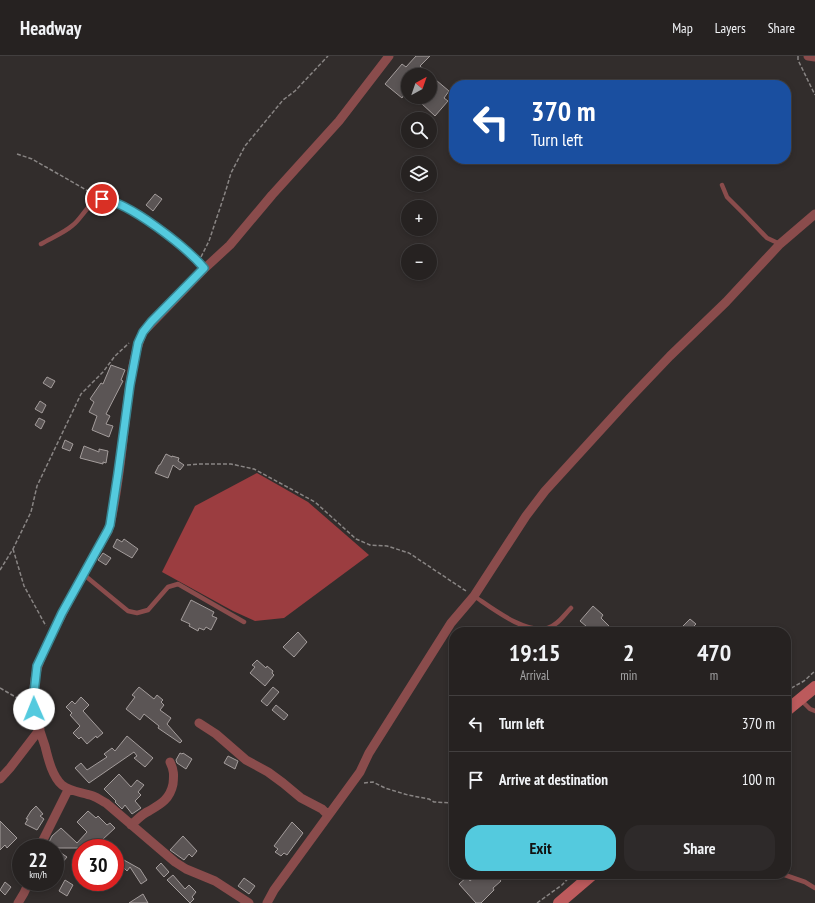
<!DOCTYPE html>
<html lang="en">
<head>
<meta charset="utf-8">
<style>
	:root { --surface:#262221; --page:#2e2a2a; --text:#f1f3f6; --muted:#a4a4a5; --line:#423f3f; --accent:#54cade }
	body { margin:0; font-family:"PT Sans Narrow",sans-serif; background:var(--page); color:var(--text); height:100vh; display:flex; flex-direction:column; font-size:15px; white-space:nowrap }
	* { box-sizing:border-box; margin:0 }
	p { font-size:13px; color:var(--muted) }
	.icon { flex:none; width:22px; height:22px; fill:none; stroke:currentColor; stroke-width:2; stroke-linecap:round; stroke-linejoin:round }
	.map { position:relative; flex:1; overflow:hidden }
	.drawer { position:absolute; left:449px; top:571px; width:342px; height:252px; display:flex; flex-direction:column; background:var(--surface); border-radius:16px; box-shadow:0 2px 6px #0003,0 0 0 1px var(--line) }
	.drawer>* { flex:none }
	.hud { position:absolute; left:449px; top:24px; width:342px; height:84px; border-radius:16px; box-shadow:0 2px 6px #0003,0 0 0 1px var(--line); background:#1a4fa0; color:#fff; overflow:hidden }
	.needle { width:26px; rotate:40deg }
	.fabs { position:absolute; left:401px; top:12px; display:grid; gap:8px }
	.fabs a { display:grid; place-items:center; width:36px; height:36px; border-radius:50%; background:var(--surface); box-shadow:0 2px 6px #0003,0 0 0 1px var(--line); font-size:20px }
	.speed { position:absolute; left:12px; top:783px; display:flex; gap:8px; font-size:20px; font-weight:700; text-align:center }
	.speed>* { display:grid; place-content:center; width:52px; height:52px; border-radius:50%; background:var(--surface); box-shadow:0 2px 6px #0003,0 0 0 1px var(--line); line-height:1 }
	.speed small { font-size:10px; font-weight:400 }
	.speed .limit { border:6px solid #d22; background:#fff; color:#111 }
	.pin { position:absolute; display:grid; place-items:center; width:34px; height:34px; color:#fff; margin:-17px; border:2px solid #fff; border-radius:50%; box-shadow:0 1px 4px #0007 }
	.me { position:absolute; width:44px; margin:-22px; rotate:359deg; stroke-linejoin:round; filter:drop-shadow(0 0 3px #0008) }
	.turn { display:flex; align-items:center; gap:14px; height:84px; padding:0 16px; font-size:18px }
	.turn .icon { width:52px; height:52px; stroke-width:2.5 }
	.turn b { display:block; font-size:28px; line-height:34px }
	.eta { display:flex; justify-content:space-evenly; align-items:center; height:68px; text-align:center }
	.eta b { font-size:24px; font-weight:800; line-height:28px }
	.primary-button { display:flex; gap:8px; margin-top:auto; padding:8px 16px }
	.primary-button a { flex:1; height:46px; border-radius:16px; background:var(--accent); color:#111; font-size:16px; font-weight:800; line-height:46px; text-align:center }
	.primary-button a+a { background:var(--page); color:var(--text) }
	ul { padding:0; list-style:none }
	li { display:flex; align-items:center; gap:12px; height:56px; padding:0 16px; border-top:1px solid var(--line) }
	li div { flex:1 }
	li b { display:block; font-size:15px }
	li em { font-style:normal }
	header { display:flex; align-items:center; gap:24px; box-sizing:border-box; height:56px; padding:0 20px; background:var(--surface); border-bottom:1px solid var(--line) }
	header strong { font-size:19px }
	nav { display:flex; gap:22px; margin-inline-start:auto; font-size:14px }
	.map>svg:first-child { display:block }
	.forest { fill:#9b3d40 }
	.building { fill:#5b5555; stroke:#a49d9c }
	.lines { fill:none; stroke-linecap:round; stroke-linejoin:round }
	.path { stroke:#898584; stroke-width:1.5; stroke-dasharray:4 2; stroke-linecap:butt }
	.service { stroke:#8a4c4c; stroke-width:4.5 }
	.minor { stroke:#8a4c4c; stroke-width:9 }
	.secondary { stroke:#bc5a5c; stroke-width:12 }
	.route-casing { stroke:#378390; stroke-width:10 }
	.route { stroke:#54cade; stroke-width:7 }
</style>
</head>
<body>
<header>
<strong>Headway</strong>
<nav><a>Map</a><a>Layers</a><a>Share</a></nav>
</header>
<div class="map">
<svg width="815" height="847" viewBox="0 0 815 847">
	<rect width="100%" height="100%" fill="#322d2c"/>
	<path class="forest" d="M257,417L308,446L369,499L284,562L255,565L233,555L162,516L195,450Z"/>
	<path class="building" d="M416,0H430L420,10L430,19H408V33L402,42L385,28L402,8L406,11Z
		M430,19L449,35L444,42L448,45L435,60L421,47L427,41H430Z
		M155,138L162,143L153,155L146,149Z
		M111,309L125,314L121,324L123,325L106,358L110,360L106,368L113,370L109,381L92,374L97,360L89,356L94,346L90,343L101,327L103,328Z
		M47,321L55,325L51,332L43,327Z
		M40,345L46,349L42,357L35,353Z
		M39,362L45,365L41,373L35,369Z
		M65,384L73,388L70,395L62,392Z
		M84,390L99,396V393L108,395L106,407L103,406V408L80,402Z
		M166,398L172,401V400L179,402L178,405L184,409L180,414L173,409L168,422L155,417L159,409H160Z
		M117,483L122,486L124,483L138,493L132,502L113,491Z
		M103,497L111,502L106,509L98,504Z
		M191,544L214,556L212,560L217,562L211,574L206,571L204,574L199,572L198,575L189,570L190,568L181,564Z
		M593,550L603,559L601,562L609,570L603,576H593L580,565Z
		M690,563L696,568L688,576L682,571Z
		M298,576L307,586L294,601L283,591Z
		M257,604L266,612L267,610L273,615L272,617L274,619L265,630L250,617L255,611L252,609Z
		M139,631L154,643L157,639L163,644L161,646L164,649L160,654L171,662L167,668L182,685L180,687L158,672L159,670L144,658L140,664L126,653L135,641L132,639Z
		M273,631L279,636L267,650L261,645Z
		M81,641L89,649L83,655L103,677L97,682L96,680L87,688L81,681L79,683L73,677L80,670L70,659L72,657L66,651L72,645L75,648Z
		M276,649L288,659L284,664L272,654Z
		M127,680L153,702L145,711L134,702L137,700L134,696L89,727L75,712L81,707L87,714L107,701L104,698L112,692L115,695Z
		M180,697L182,698L183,697L192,703L186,713L177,707L176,704Z
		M228,700L238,705L235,713L224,707Z
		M119,718L131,731L137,724L144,729L138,736L141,739L135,745L141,752L132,758L125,749L122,753L115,746L116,745L104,733Z
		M36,750L43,758L40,760L44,763L37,774L25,768L28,763H26L31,755Z
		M88,755L96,762L98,760L107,769L110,767L115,772L102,784L103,786L95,792H55L49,786L52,780L61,772L77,787L87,776L77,766Z
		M0,765L17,782L7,792L5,789L0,794Z
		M292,766L303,777L287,799L284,797L281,800L275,796L278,793L274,790Z
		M183,780L197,795L192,801L189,798L184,804L170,794Z
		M55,793L67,801L62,807L55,801Z
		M115,799L140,813L147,824L141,828L130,811L127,815L122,810L115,820Z
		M161,807L169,816L164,821L156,812Z
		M478,818H495L501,825L493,832L494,834L481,847H476L459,828L467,821L470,825Z
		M173,819L185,833L189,829L196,836L192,841L194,843L190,847L167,824Z
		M244,822L255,830L249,838L238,830Z
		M65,824L73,829L67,840L59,835Z
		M5,826L11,831L5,839L0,834Z
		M143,838L148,847H129Z"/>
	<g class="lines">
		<path class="path" d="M798,0V4L815,39
			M17,98L32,103L95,139
			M201,201L209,185L226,134L231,117L245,90L283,44L295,35L328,0
			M187,409L200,408H231L254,413L315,446L356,483L370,489L387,490L409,497L466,535
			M13,493L24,530L46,570
			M0,514L13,493L31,456L37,430L81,338L103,316L115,300L129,287
			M0,632L26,647
			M786,635L804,625L815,615
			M364,727L373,726L385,732L408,739L429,743L434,746L454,747
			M537,847L562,829L572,818"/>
		<path class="service" d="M722,129L727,141L742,156L767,182L780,188
			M41,188C51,182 64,177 73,169C82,162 89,145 102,143C120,140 191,197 204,213
			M83,518L128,555L137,557L148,554L168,531L178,528L244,566
			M474,540C492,552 526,579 548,572C558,569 564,559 571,552
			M800,643L810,653L815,655
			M782,818L805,826L815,832"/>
		<path class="minor" d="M808,0L815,1
			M199,667L216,678L246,704L268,716L283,727L301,742L322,753L328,759
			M0,723L10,712L40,673
			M131,769C137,764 142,758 149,755C161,748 170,743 173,728C174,719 174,714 170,706
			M39,792L68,734
			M18,847L24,837L29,826
			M249,847L215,825L186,813L175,806L106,747C102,745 98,742 93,740C82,736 71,736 62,729C52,720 48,702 45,690C39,673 33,655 34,637C34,611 43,598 53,576C70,541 89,508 108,475L110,469C119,431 122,390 127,351C130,326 133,299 143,276L204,213L230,189L272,139L339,65L389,0
			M267,847L274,834L360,716L369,697L451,567L474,540L526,460L545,435L629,343L670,300L726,246L780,188L815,158"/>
		<path class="secondary" d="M786,655L815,631
			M559,847L593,818"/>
	</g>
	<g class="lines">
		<defs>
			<path id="route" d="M34,653V637L37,610L62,557L108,474L110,469L118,417L130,329L138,287L143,276L151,266L204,212C186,191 129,146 102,143"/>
		</defs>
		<use href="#route" class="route-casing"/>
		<use href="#route" class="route"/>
	</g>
</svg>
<div class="fabs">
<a><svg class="needle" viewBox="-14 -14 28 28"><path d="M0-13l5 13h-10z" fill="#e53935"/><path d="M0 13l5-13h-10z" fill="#a4a4a5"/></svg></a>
<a><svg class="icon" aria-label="search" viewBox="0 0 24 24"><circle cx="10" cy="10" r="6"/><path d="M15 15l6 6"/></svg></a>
<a><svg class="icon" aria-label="layers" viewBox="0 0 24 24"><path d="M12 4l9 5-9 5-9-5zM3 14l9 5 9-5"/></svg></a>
<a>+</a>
<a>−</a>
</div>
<div class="speed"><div>22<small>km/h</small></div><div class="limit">30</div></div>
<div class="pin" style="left:102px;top:143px;background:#d93025"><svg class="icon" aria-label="arrive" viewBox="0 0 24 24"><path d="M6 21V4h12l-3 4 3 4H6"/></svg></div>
<svg class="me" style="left:34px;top:653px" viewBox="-20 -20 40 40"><circle r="19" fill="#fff"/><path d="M0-13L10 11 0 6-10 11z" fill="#54cade"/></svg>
<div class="hud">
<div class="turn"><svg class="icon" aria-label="left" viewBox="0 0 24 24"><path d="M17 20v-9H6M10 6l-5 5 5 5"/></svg><div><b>370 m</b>Turn left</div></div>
</div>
<section class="drawer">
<div class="eta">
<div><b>19:15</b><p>Arrival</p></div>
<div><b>2</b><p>min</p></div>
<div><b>470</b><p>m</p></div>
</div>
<ul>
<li><svg class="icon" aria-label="left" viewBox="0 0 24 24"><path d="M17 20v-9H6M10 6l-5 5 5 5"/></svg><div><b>Turn left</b></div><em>370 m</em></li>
<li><svg class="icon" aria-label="arrive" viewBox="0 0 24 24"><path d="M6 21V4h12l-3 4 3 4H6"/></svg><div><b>Arrive at destination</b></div><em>100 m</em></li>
</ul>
<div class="primary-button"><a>Exit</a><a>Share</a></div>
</section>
</div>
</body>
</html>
